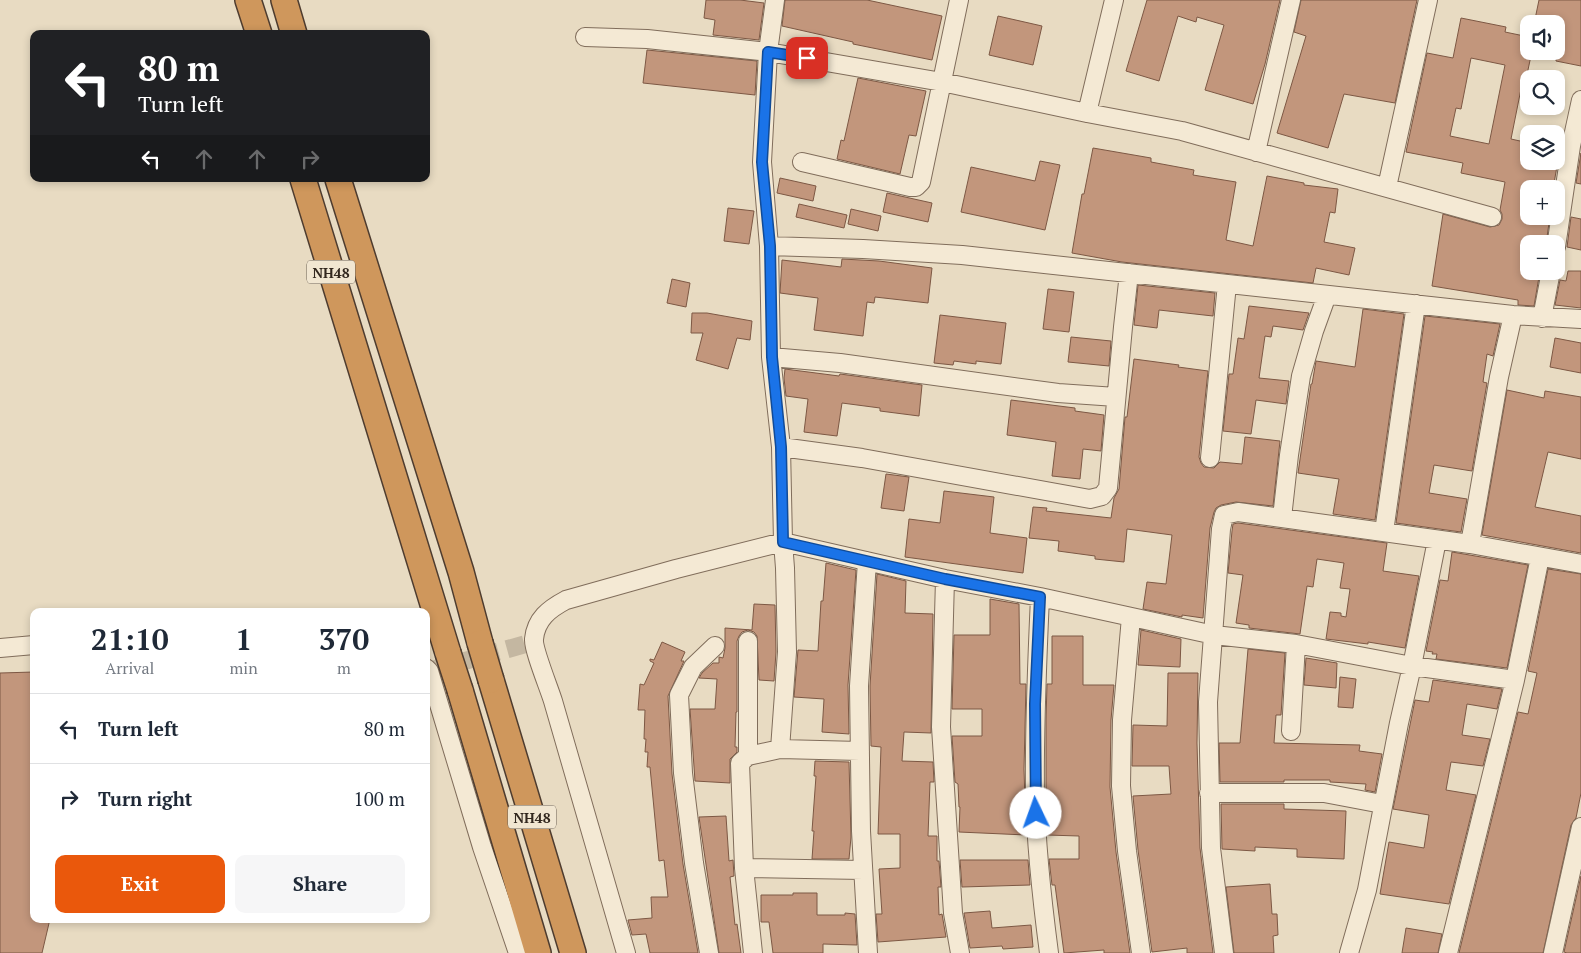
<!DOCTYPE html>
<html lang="en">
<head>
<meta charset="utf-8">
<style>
	:root { --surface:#fff; --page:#f6f6f7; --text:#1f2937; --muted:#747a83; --line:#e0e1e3; --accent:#ea580c }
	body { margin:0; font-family:"PT Serif",serif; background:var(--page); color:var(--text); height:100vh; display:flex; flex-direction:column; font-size:19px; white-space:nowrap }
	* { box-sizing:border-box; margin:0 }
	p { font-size:16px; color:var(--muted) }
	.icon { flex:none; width:28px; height:28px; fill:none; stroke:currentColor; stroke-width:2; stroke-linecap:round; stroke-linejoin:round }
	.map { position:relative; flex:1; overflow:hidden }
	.sheet { position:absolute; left:30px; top:608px; width:400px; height:315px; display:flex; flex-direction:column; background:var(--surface); border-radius:10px; box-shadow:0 2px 8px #0003 }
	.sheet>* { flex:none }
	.banner { position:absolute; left:30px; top:30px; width:400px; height:152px; border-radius:10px; box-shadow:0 2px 8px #0003; background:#202124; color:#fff; overflow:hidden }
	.controls { position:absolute; left:1520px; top:15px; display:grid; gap:10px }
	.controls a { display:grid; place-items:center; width:45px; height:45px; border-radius:10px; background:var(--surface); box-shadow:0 2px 8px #0003; font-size:25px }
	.pin { position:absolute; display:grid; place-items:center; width:42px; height:42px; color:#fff; margin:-21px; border-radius:10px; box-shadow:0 2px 8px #0006 }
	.me { position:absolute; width:55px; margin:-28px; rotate:357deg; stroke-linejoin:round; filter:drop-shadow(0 0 4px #0008) }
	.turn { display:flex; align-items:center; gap:18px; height:105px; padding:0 25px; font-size:22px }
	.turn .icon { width:65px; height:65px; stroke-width:2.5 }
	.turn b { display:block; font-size:35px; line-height:42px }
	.lanes { display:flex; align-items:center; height:48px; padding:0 25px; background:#0003; justify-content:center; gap:25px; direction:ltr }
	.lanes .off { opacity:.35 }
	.eta { display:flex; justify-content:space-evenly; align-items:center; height:85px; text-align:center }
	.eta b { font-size:30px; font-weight:700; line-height:35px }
	.primary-button { display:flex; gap:10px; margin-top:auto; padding:10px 25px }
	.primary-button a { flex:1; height:58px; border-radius:10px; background:var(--accent); color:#fff; font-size:20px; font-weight:700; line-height:58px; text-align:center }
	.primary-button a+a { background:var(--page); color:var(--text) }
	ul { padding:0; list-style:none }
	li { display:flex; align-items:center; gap:15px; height:70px; padding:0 25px; border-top:1px solid var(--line) }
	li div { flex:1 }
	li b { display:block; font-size:19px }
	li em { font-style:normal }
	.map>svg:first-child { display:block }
	.building { fill:#c2967c; stroke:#7d5844; fill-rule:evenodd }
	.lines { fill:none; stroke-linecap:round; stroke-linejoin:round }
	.minor-tunnel { stroke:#c4b7a1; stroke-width:18; stroke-dasharray:18 9; stroke-linecap:butt }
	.minor-casing { stroke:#806d5b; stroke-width:20 }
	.highway-casing { stroke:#4e3c2f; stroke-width:28 }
	.minor { stroke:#f4e9d4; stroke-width:18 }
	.highway { stroke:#cf975c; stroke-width:25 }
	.highway-bridge-casing { stroke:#4e3c2f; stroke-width:28; stroke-linecap:butt }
	.highway-bridge { stroke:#cf975c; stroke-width:25 }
	.route-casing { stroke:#114b97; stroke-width:12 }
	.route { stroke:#1a73e8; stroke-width:9 }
	.labels { text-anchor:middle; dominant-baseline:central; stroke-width:5; stroke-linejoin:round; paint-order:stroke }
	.shield { fill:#f1e6d1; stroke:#6b6054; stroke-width:1 }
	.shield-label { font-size:14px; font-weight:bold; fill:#32271e }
</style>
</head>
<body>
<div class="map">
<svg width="1581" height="953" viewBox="0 0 1581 953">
	<rect width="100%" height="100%" fill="#e8dbc2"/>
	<path class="building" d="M706,0H740L764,3L759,40L713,35L715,20L704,18Z
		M785,0H867L942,16L932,60L853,44V42L782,26Z
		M1147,0H1280L1265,64L1253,104L1205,90L1224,25L1197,17L1196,22L1178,16L1159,81L1126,71Z
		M1301,0H1417L1395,103L1344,94L1328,148L1277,133L1306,36L1294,32Z
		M1539,0H1581V66L1556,61V24H1534Z
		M998,16L1042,26L1033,65L989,55Z
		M1461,18L1506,27L1505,32L1529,37V51H1532L1525,84H1522L1511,139L1529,143V161H1556V148L1560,149L1553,189H1529V216H1550L1546,244H1529V271H1540L1534,306L1518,305V300L1432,286L1443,214L1490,227L1499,225L1502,219V214L1500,210L1505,182L1461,173L1463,163L1406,152L1427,53L1453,58ZM1471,58L1505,65L1489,144L1450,136L1456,108L1461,109Z
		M647,50L757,61L755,95L643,83Z
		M858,78L926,91L916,136L909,135L900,174L837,159L841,140L844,141Z
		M1093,148L1151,158V162L1194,170L1193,175L1236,182L1226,240L1253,246L1267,176L1304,183V185L1338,189L1335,213L1330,212L1324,242L1355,248L1349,275L1316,268L1313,283L1122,262L1072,253L1082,194H1084Z
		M1581,153V184L1576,183Z
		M1040,161L1060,165L1045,230L961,212L971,167L1035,181Z
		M780,178L816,186L813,201L777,193Z
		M887,193L932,203L928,222L883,212Z
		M799,204L847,215L844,228L796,217Z
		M728,208L754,211L749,244L724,241Z
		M851,209L881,216L878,231L848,224Z
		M1571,217L1581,219V250L1567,247Z
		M842,259L879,261L932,268L928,303L875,297L874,303L867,302L863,336L814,330L818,298L780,293L782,260L841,267Z
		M1568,271H1581V308L1555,305L1560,280L1566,281Z
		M672,279L690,283L686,307L667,303Z
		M1138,285L1215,293L1213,316L1159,310L1157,328L1134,325Z
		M1048,289L1074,292L1069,332L1043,329Z
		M1249,306L1309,313L1303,330L1273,326L1271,337L1265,336L1259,378L1289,381L1286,404L1256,400L1251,434L1223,431L1229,374H1233L1238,338L1244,339Z
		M1363,309L1404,314L1375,520L1333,514L1339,479L1298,473L1311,384H1312L1316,361L1355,367Z
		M692,313H707L752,321L750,340L737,338L728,369L696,360L703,333H691Z
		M940,315L1006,323L1001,364L976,361V364L954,361L953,365L934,363Z
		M1425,316L1500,324L1493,356L1487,354L1483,382L1487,383L1472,471L1434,465L1429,493L1467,499L1461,532L1396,523Z
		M1071,337L1111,341L1109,366L1068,362Z
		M1555,338L1581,343V373L1550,367Z
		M1134,359L1179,365L1178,367L1208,371L1199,457L1201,463L1204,467L1214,468L1220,462L1242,464L1245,437L1280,441L1273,506L1236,502L1221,505L1216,508L1214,512L1210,528L1203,618L1182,615V617L1143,609L1147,582L1166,584L1172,535L1127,529L1124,562L1095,559V556L1058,551L1059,541L1029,538L1033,507L1047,508L1046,511L1111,518L1114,498L1119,489L1125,417H1127Z
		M785,369L839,376L840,374L922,385L919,416L880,411V408L842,403L837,436L804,432L808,399L786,396L784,378Z
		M1507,390L1544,398L1545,391L1581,397V459L1548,452L1535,507L1581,516V553L1482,535Z
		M1011,400L1075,408V411L1104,415L1101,451L1083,449L1080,479L1052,476L1056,442L1007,435Z
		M886,474L909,477L904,511L881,508Z
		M944,491L994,497L990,533L1027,538L1023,573L905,557L909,519L940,523Z
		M1238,523L1387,543L1383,571L1419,576L1405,648L1368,642V644L1326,639L1330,612L1341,613V616L1346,617L1350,589L1340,588L1344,563L1317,559L1313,587L1307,586L1300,634L1249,628V625L1236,623L1243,575L1228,573L1232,531L1233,524Z
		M1452,552L1528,565L1507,668L1436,659L1437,654H1432L1433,652L1426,651L1440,580L1448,581Z
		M826,563L856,570L848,685L849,734L822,732L824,699L794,697L798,650L818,651L821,601H823Z
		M1548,569L1581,574V793L1576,818L1571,825L1543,953H1459L1518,712L1528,714L1537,673L1528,671Z
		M877,574L906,581L905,613L933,614L931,733L904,732L902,761L933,762L934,782H930L928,836H937V861H939L941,887H938L939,915L942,914L946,937L878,942L876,914H882L879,869L900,868V834H878L881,747L871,746L870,686Z
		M990,599L1019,604L1020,684H1026L1024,769L1026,835L959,832L960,807H959L958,784L955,782L952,736H982V709H952L954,635H990Z
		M754,604L775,605L776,652L774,681L759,680L757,636L754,632L748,630L742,632L739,636L737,641V712H736L735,747H737V752L730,759V783L695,781L690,709H715L717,679L699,678L702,673L713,663H719V657L723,658L725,648V628L752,630Z
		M1141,630L1181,639L1180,667L1138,665Z
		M1052,636H1083V685H1114L1111,720L1110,787L1116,852L1130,953H1104V950L1064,953L1055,885H1052L1049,859H1079V836L1047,835L1046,794V720L1047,684H1052Z
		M662,642L685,652L681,661H684L668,696L672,774L683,864L698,953H650L646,934L632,935L628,920L652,918L651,897H668L664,860L659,861L650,767H647L648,752H645L646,739H644L645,710H638L640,684L644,685L654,663L650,661V659L654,660Z
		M1248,649L1285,653L1281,715H1276L1274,743L1360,745L1359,751L1382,754L1375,792L1365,790L1366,784L1330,782V780H1284V782H1220L1219,743H1240Z
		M1306,658L1337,663L1336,688L1304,685Z
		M34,672V919H50L42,953H0V673Z
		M1168,673H1198L1197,743L1200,848L1213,953H1187V948L1152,952L1138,850L1133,796L1171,794L1169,766H1132L1133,725L1167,726Z
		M1340,677L1356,679L1353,708L1338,707Z
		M1433,680L1502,689L1497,709L1467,704L1462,735L1490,739L1483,766L1451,762L1446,790L1476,795L1449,904L1380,894L1389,842L1424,848L1429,815L1393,809L1415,700L1429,702Z
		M815,761L849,762L851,837L849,859H812L814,831H812L816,776H814Z
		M1221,804H1284V809L1346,811L1344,859L1297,857V849L1255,847V851L1222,849Z
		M726,816L729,861L733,860L734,876L730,877L735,925L737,924L741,953H719L699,817Z
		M960,860H1028L1030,885L962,887Z
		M1581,876V953H1567L1564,952Z
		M1270,884L1272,914H1277L1278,935L1273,936L1274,953H1234L1226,887Z
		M793,893H817V915H845V913L855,914L857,945L823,944V953H773L769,922H761V895H793Z
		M990,911L992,928L1031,925L1033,947L1003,949L1002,946L970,948L964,913Z
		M1406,928L1442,934L1438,953H1402Z"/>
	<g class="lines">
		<path class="minor-tunnel" d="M429,671L533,642"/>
		<defs>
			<path id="minor" d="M775,0L768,52L762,162L769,246L771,357L781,447L783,542L785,568L787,652L780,749
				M585,37L647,39L768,52L942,82L1087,113L1182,131L1492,217
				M1087,113L1114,0
				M1256,152L1291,0
				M802,162L910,187H916L921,182L959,0
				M1387,187L1428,0
				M769,246L863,249L962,255L1513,315L1581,319
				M1556,247L1571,146L1581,100
				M1542,318L1551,271
				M771,357L840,363L1058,393L1116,397
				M781,447L862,458L1090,499L1102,496L1108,488L1123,327L1129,273
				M1210,458L1227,284
				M1282,518L1289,455L1301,376L1314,331L1327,295
				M1384,532L1416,304
				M1470,544L1499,377L1513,315
				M867,561L859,686L861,831L868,953
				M945,579L941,727L953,913L960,953
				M1040,597C1037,663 1034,728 1035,794C1036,847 1042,900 1049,953
				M1131,617L1122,720L1121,786L1127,851L1141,953
				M748,641V756
				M0,648L34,645
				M426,668L429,671L482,847L518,953
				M1291,731L1296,644
				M1209,793H1324L1382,804
				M744,868L863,870
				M626,953C602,869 577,785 553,701C549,688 533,649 534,639C536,619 549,609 566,600L676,569L783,542L945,579L1040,597L1214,635L1296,644L1412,666L1515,680
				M709,953L694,863L683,773L679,695L693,667L715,646
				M753,953L744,868L740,763L748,756L780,749L860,751
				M1224,953L1211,848L1208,702L1221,529L1224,515L1238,512L1470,544L1581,564
				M1349,953L1367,890L1399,723L1412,666L1437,540
				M1448,953L1515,680L1540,557
				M1553,953L1581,827"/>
			<path id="highway" d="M248,0L259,34
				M284,0L294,34
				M303,179L448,653
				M338,179L461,572L480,643
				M491,680L573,953
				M460,690L538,953"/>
		</defs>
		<use href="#minor" class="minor-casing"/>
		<use href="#highway" class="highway-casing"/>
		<use href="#minor" class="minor"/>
		<use href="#highway" class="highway"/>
		<defs>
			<path id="highway-bridge" d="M480,643L491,680
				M448,653L460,690"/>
		</defs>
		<use href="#highway-bridge" class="highway-bridge-casing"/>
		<use href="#highway-bridge" class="highway-bridge"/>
	</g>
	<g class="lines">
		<defs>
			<path id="route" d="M807,58L768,52L762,162L770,246L772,357L781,447L783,542L945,579L1040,597L1035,704L1036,813"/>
		</defs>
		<use href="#route" class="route-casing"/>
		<use href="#route" class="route"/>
	</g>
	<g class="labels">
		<g class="shield">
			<rect x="307" y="260.5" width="48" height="23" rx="4"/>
			<rect x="508" y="805.5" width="48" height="23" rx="4"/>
		</g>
		<g class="shield-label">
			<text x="331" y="272">NH48</text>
			<text x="532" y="817">NH48</text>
		</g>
	</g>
</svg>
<div class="controls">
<a><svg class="icon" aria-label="sound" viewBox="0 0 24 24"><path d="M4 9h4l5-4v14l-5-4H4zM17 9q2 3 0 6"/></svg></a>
<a><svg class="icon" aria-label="search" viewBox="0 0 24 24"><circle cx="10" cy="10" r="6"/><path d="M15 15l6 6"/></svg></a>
<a><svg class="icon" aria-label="layers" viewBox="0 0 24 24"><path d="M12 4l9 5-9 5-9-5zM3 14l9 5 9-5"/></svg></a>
<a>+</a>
<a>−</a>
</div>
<div class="pin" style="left:807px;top:58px;background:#d93025"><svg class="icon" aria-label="arrive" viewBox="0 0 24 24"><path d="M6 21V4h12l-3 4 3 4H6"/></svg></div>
<svg class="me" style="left:1036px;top:813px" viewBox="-20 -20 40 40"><circle r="19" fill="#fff"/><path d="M0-13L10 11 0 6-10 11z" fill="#1a73e8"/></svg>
<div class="banner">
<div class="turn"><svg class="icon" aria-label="left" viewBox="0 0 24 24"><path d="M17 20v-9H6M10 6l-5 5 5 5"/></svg><div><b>80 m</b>Turn left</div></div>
<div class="lanes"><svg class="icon" aria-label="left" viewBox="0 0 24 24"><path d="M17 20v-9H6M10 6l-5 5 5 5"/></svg><svg class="icon off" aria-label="ahead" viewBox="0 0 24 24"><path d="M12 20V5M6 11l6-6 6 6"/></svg><svg class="icon off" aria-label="ahead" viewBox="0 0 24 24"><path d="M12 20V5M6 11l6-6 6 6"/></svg><svg class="icon off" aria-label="right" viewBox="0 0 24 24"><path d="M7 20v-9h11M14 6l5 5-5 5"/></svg></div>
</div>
<section class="sheet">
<div class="eta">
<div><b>21:10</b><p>Arrival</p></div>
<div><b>1</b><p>min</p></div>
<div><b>370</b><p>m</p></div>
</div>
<ul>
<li><svg class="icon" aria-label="left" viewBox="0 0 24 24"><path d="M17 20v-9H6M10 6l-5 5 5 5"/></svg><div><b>Turn left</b></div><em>80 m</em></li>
<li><svg class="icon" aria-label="right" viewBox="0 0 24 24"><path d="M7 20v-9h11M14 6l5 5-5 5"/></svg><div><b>Turn right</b></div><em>100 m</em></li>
</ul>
<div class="primary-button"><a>Exit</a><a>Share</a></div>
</section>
</div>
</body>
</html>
